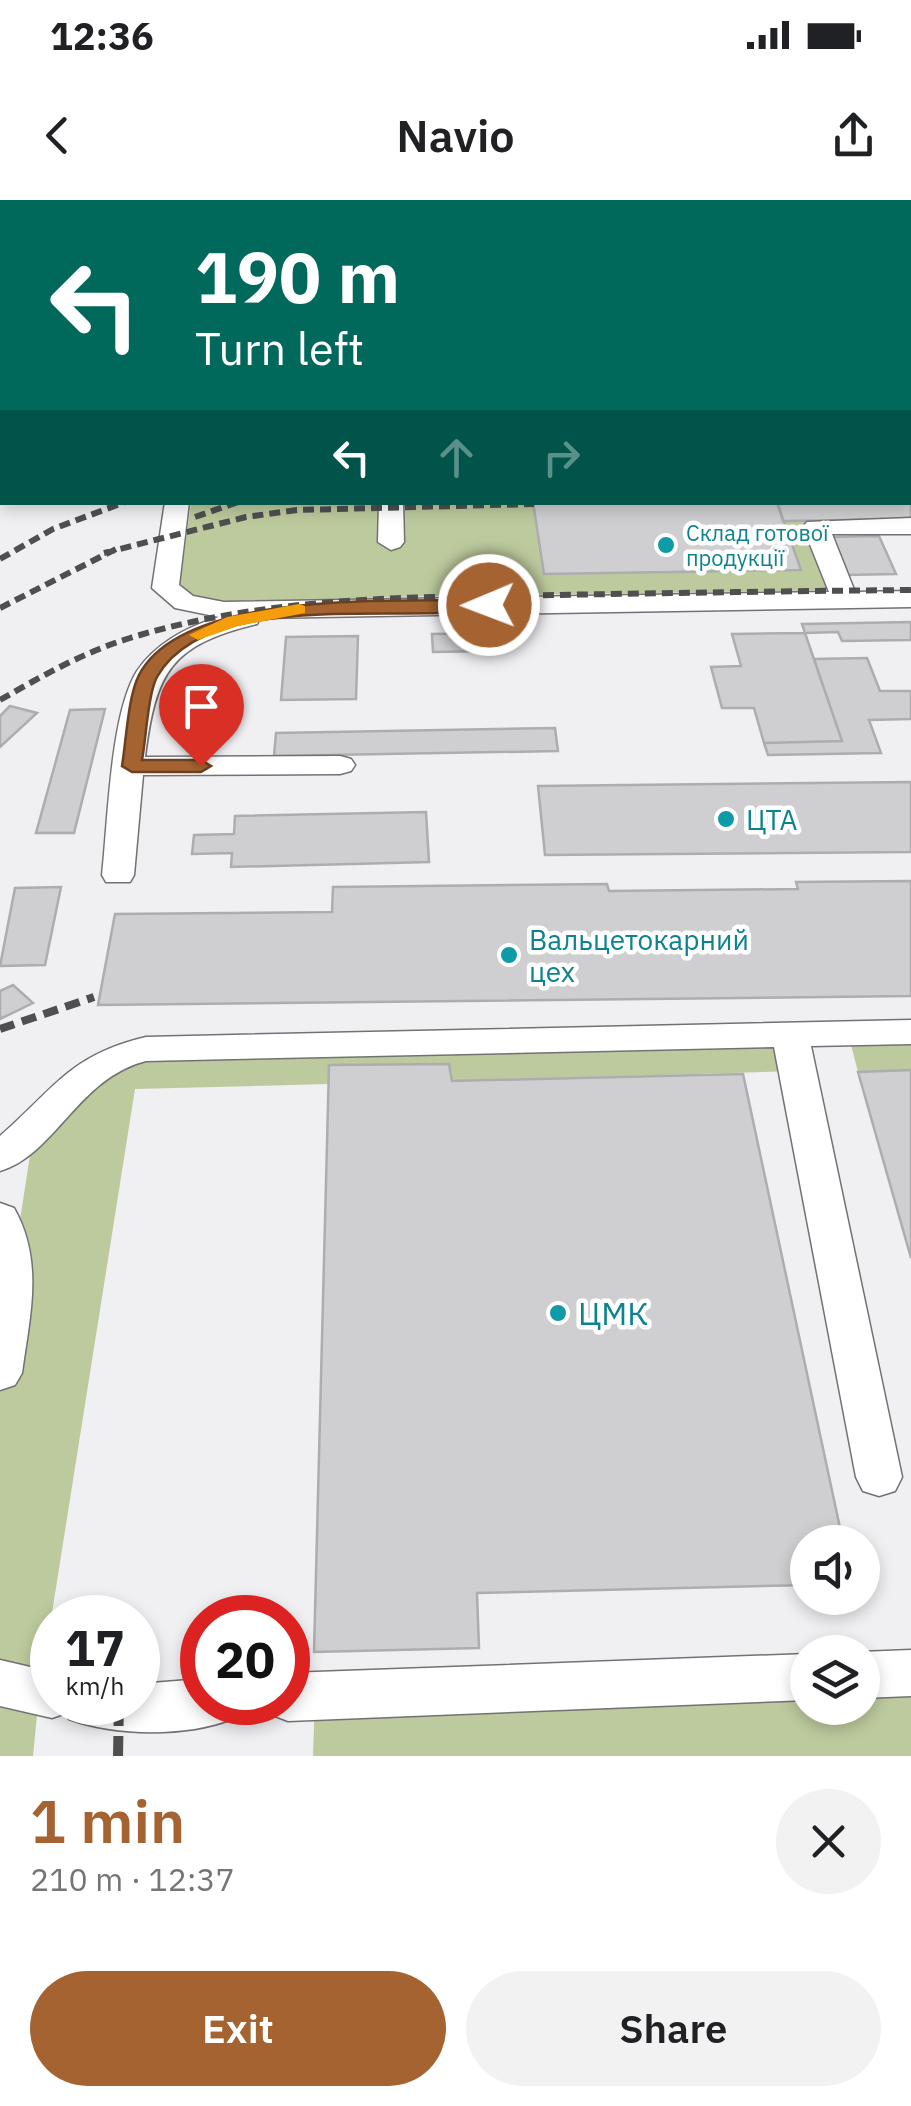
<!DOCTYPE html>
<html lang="en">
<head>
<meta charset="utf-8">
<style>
	:root { --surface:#fff; --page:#f2f2f2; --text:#202124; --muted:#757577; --accent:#a56331 }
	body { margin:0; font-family:"IBM Plex Sans",sans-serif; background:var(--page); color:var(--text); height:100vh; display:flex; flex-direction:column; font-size:38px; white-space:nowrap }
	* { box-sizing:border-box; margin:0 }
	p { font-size:32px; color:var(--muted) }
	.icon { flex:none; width:55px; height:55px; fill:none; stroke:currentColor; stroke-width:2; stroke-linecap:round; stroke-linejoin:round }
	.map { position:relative; height:1556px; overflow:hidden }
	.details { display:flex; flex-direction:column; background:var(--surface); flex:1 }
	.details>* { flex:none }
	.guide { position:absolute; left:0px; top:0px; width:912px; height:305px; box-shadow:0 5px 15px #0003; background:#00695c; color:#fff; overflow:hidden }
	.controls { position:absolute; left:790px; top:1325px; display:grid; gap:20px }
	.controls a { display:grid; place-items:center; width:90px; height:90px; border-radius:50%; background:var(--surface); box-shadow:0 5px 15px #0003; font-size:50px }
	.speed { position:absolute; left:30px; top:1395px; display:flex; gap:20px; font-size:50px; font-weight:700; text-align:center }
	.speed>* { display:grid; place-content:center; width:130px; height:130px; border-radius:50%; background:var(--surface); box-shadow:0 5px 15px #0003; line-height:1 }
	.speed small { font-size:25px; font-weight:400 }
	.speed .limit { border:15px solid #d22; background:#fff; color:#111 }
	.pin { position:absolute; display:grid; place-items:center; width:85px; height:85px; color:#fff; margin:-102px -42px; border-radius:50% 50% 50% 0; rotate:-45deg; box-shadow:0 0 10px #0007 }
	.pin .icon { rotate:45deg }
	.me { position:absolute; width:110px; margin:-55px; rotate:269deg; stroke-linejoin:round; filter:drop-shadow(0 0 8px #0008) }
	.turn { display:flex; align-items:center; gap:35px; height:210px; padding:0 30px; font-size:45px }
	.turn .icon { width:130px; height:130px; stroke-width:2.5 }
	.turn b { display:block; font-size:70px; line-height:85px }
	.lanes { display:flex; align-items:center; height:95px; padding:0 30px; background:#0003; justify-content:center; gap:50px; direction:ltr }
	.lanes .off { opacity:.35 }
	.round { display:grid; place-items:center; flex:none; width:105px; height:105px; border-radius:52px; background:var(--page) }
	.overview { display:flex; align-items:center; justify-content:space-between; height:170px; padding:0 30px }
	h1 { font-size:60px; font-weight:600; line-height:75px; color:var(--accent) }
	.action { display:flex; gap:20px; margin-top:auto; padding:20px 30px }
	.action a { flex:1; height:115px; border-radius:60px; background:var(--accent); color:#fff; font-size:40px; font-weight:600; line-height:115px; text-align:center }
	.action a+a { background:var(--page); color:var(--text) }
	.status { display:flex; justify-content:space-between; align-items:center; height:70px; padding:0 50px; background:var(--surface); direction:ltr }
	.status svg { height:28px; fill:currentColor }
	header { display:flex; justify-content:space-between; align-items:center; height:130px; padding:0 30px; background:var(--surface); font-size:45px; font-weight:600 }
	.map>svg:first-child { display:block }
	.green { fill:#bdca9d }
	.building { fill:#cfcfd2; stroke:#acadb0; stroke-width:2.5 }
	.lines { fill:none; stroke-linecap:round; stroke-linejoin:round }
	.minor-casing { stroke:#727275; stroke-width:3 }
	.minor { fill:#fff; fill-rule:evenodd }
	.rail-far3 { stroke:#4f4f50; stroke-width:5; stroke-dasharray:9 5; stroke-linecap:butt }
	.rail-far2 { stroke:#4f4f50; stroke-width:6; stroke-dasharray:11 6; stroke-linecap:butt }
	.rail-far1 { stroke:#4f4f50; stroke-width:8; stroke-dasharray:15 8; stroke-linecap:butt }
	.rail { stroke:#4f4f50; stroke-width:10; stroke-dasharray:20 10; stroke-linecap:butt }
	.route { fill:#a56331; stroke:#6b4020; stroke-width:2.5 }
	.slow { fill:#f59e0b }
	.culture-dot { fill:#0f9aa8; stroke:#fff; stroke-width:4 }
	.labels { text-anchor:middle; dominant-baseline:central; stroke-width:9; stroke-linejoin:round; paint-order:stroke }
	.far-culture-label { font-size:22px; fill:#0d838f; stroke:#fff; text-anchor:start }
	.culture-label { font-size:28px; fill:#0d838f; stroke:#fff; text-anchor:start }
	.near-culture-label { font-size:32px; fill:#0d838f; stroke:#fff; text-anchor:start }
</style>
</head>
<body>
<div class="status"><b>12:36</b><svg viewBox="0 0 49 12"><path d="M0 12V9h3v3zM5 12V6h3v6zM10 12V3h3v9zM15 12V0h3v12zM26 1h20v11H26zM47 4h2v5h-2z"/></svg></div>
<header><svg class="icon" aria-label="back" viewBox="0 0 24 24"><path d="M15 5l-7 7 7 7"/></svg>Navio<svg class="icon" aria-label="share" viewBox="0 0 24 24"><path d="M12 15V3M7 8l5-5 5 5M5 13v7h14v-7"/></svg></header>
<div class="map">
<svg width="911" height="1556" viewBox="0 0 911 1556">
	<rect width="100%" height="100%" fill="#f0f0f3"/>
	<path class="green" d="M533,302L820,321L841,390L381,397L238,407L194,397L183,391L180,383L191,303Z
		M790,834L797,871L452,881L449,864L330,865L329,884L135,889L39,1495L33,1556H0V1018L15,1052L35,923L122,852Z
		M911,836V870L858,872L849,837Z
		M911,1473V1556H313L315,1495L807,1477L808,1508H862L863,1475Z"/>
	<path class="building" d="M488,0H668L669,2H488Z
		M668,0H911V23L910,2Z
		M910,213L911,319L783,321L777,302H910Z
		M777,302L801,370L544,374L533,302Z
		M879,336L896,374L845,375L829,337Z
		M911,422V440L842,441L838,432L805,433L802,424Z
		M487,433L489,451L433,452L432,434Z
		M805,433L842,541L764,543L754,508H722L711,467L741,466L732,434Z
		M358,436L356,499L281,500L286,437Z
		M867,458L880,491H911V519L869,520L881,553L768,555L764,543L842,541L814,459Z
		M223,489H238L237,503L222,504Z
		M10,506L37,513L0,547V516Z
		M105,509L74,633H36L70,510Z
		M555,528L558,551L274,556L276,533Z
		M911,582V652L545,655L538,586Z
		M426,612L429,662L231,667L232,653L192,654L194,635L234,634L235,616Z
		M911,681V796L98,805L115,714L332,712L333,687L607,684L609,691L798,689L796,682Z
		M61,687L45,765L0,766L15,688Z
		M13,785L33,803L0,819V791Z
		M449,864L452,881L743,874L843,1342H808V1385L477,1393L479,1448L314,1452L329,865Z
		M911,870V1058L858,872Z"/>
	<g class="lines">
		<defs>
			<path id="minor" d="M378,0H402L403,2H380Z
				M910,29H911V41H910Z
				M910,132H911V144H910Z
				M910,183H911V197H910Z
				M165,302H189L179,385L193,396L224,402L829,392L803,327L807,322L911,318V334H832L855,392L911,391V407L260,418L257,424C170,445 156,472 145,557L340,556L351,559L355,565L351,571L340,574L143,575L134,675L130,682H106L102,675C108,623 110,514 137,471C156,443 187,427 219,417L175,408L152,388Z
				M379,302H403L404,342L400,347L391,350L378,342Z
				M911,820V844L811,846L902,1277L895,1291L879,1296L863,1291L856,1277L774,847L146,861C78,878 55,955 0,971V936C55,888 70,855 146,837Z
				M0,1003L14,1008C44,1061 30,1115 22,1173L15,1185L0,1190Z
				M911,1450V1496L862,1498L860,1452Z
				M808,1454V1500L288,1521L270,1514L265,1502H288V1473Z
				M0,1460L52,1472V1502H138V1484L202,1479V1502H239L232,1519C186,1537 115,1536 69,1519L66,1513L52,1518L0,1506Z"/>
		</defs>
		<use href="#minor" class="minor-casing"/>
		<use href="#minor" class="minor"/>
		<path class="rail-far3" d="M137,2L143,0
			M0,14L2,9
			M0,39L2,33
			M0,64L2,58
			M0,93L2,87
			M0,123L2,117
			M0,159L2,152
			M0,184L2,177
			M0,238L2,233"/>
		<path class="rail-far2" d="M195,317L238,302
			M104,353L246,317L297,310L534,304
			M0,359L53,329L125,302
			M0,408L116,349
			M0,500C42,476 84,452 130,438C267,396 411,397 553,395C672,393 792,391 911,390"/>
		<path class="rail-far1" d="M0,829L94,797"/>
		<path class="rail" d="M118,1556L119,1502"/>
	</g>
	<path class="route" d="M489,400L495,401V408C409,426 209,385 157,477C148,494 146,539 142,560H201L211,566L201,572H132L122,566C126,542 128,496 139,475C184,388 404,402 489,400Z"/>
	<path class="slow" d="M299,404L305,406V413L238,426L198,440L189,435L227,417Z"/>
	<g class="culture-dot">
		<circle cx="666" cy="345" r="10"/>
		<circle cx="726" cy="619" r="10"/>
		<circle cx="509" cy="755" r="10"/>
		<circle cx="558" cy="1113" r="10"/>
	</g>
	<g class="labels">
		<g class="far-culture-label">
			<text x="686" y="332">Склад готової<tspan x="686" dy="25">продукції</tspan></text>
		</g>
		<g class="culture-label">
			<text x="746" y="619">ЦТА</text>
			<text x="529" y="739">Вальцетокарний<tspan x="529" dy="32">цех</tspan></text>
		</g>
		<g class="near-culture-label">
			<text x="578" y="1113">ЦМК</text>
		</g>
	</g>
</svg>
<div class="controls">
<a><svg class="icon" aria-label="sound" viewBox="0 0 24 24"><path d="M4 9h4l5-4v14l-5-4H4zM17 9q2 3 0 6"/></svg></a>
<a><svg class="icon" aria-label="layers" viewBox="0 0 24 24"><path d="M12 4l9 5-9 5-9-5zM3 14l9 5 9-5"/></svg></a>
</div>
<div class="speed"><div>17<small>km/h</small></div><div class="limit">20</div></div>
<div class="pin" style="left:201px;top:566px;background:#d93025"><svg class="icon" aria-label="arrive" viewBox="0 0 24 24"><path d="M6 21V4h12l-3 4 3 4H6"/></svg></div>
<svg class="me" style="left:489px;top:405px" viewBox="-20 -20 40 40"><circle r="17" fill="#a56331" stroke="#fff" stroke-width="3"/><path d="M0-11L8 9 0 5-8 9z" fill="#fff"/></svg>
<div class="guide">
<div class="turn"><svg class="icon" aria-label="left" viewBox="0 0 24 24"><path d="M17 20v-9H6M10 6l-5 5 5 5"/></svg><div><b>190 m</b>Turn left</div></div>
<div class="lanes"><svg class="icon" aria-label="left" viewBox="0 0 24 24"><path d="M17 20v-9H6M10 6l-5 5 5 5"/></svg><svg class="icon off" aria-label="ahead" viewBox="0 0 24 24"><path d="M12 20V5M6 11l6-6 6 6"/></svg><svg class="icon off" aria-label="right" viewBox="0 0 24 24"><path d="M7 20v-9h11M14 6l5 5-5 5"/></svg></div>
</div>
</div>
<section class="details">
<div class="overview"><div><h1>1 min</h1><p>210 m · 12:37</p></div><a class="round"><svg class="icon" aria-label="close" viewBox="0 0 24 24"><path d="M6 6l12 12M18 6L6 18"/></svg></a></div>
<div class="action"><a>Exit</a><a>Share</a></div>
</section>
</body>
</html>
